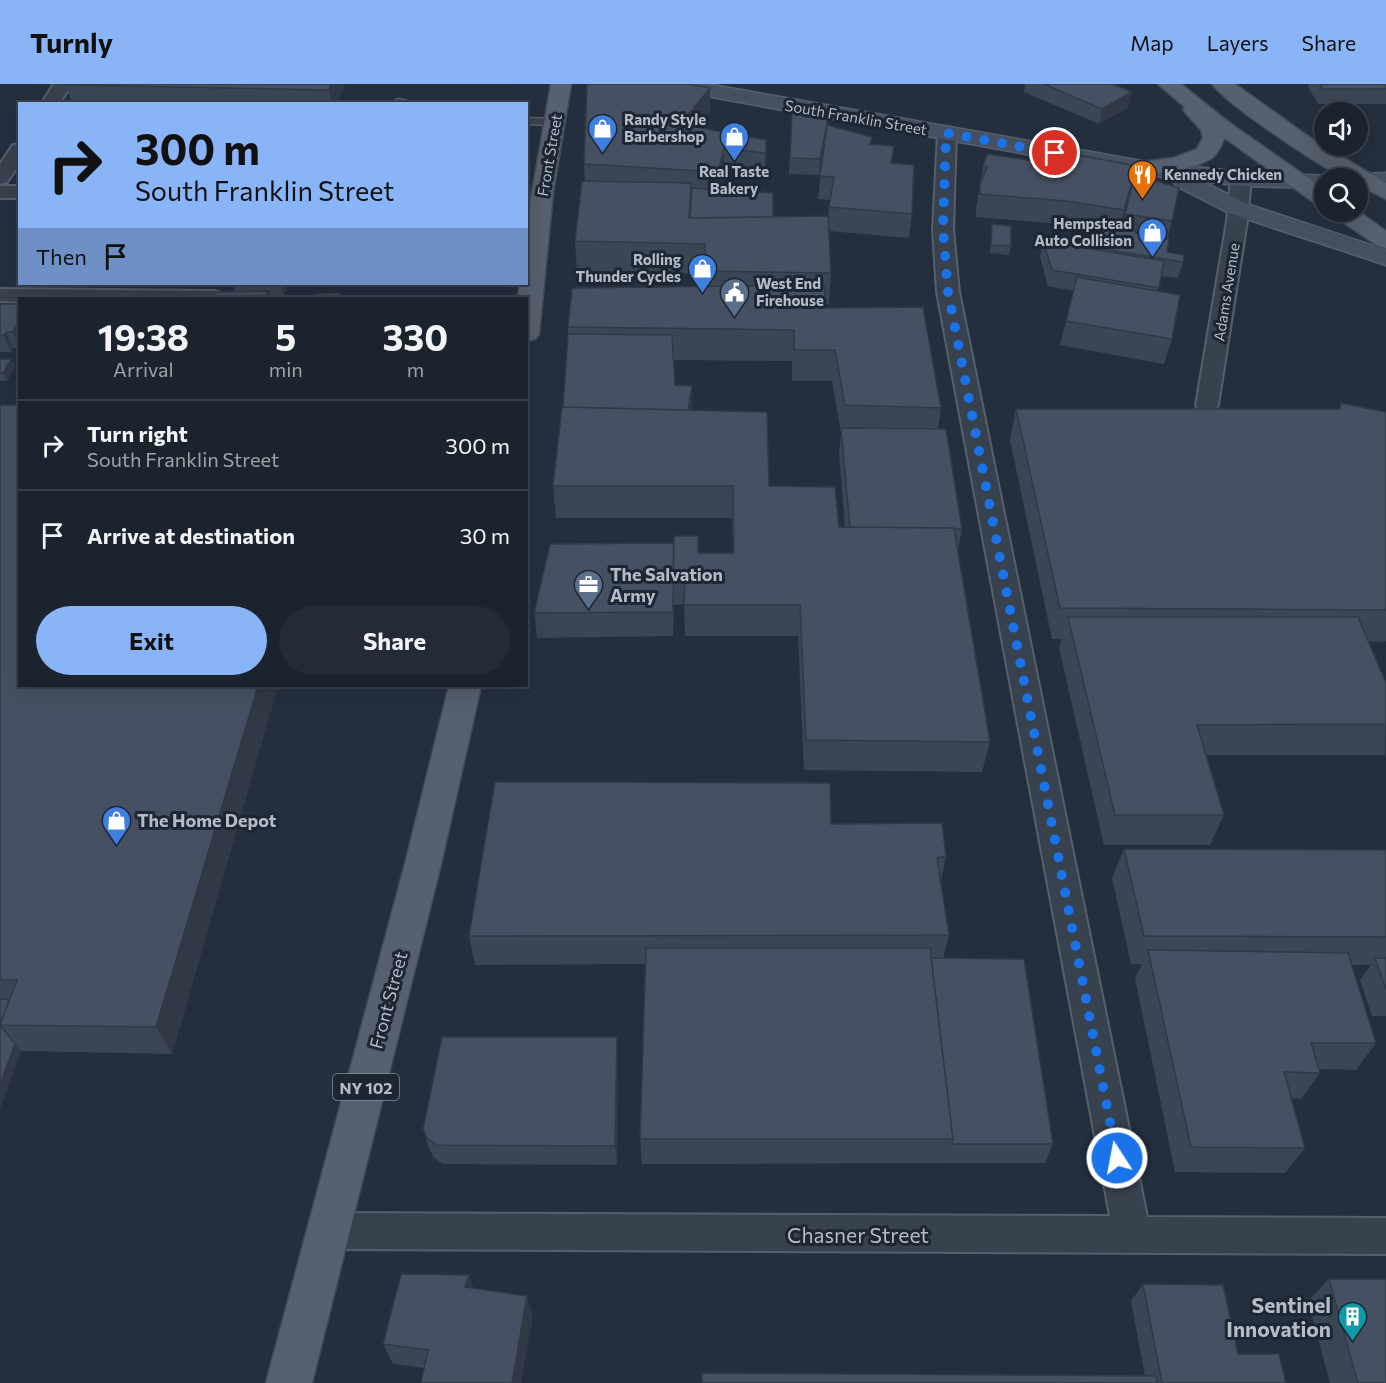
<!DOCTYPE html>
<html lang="en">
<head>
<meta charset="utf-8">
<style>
	:root { --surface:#1b232e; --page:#242b36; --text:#f1f3f6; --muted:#a0a4aa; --line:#39404a; --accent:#8ab4f8 }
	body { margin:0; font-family:Commissioner,sans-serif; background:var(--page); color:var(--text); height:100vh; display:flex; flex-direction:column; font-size:22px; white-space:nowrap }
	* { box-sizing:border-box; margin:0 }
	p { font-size:20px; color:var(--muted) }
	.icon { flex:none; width:33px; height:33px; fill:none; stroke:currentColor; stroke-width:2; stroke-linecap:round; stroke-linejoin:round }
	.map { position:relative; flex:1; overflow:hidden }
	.side { position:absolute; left:18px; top:213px; width:510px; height:390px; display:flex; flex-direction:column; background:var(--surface); border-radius:0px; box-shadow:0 6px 24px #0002,0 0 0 2px var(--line) }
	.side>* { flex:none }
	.hud { position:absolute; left:18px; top:18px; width:510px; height:183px; border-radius:0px; box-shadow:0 6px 24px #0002,0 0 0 2px var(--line); background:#8ab4f8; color:#111; overflow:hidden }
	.tools { position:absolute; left:1314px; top:18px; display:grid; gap:12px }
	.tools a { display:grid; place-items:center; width:54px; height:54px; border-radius:50%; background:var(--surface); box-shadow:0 6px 24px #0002,0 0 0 2px var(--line); font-size:30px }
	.pin { position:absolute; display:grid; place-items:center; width:51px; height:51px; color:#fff; margin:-26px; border:3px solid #fff; border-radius:50%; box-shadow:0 2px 6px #0007 }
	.me { position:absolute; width:66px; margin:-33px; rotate:349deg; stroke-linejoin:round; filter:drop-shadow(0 0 4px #0008) }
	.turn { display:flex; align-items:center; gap:21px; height:126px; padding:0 18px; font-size:27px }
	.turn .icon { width:78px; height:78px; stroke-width:2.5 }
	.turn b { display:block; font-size:42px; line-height:51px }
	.then { display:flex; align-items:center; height:57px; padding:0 18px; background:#0003; gap:12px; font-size:22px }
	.eta { display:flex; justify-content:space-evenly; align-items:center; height:102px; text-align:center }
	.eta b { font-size:36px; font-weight:700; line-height:42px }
	.cta { display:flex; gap:12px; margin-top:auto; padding:12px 18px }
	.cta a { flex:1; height:69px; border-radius:36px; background:var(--accent); color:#111; font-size:24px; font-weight:700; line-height:69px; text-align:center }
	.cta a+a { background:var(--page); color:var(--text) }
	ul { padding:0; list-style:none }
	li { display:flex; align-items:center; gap:18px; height:90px; padding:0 18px; border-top:2px solid var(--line) }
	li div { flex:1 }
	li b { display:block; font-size:22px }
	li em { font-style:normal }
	header { display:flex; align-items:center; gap:36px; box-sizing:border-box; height:84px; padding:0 30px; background:var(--accent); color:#111 }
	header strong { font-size:28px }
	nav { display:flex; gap:33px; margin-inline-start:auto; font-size:21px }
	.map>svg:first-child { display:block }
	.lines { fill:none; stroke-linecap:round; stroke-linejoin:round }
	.service-casing { stroke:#565f6c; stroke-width:3 }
	.minor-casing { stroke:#565f6c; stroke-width:4 }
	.secondary-casing { stroke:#565f6c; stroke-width:3 }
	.primary-casing { stroke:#414a57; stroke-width:3 }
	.service { fill:#38414e; fill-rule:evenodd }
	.minor { fill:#38414e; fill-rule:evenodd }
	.secondary { fill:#465061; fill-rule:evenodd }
	.primary { fill:#56606e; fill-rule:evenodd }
	.wall { fill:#3b4654; fill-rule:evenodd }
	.shaded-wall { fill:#303945 }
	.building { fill:#455162; stroke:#303945; stroke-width:1.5 }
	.route { stroke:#1a73e8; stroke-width:10; stroke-dasharray:0 18 }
	.labels { text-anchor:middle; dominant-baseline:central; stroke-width:6; stroke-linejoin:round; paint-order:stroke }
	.far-street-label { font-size:15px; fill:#b4bcc9; stroke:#1d2633 }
	.far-poi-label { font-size:15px; font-weight:bold; fill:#b4bcc9; stroke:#1d2633; text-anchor:start }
	.shield { fill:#1d2633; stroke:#878f9c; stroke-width:1.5 }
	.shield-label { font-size:16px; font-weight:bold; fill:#b4bcc9 }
	.poi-label { font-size:18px; font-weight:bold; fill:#b4bcc9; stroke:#1d2633; text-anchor:start }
	.street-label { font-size:18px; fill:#b4bcc9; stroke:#1d2633 }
	.near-street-label { font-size:21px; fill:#b4bcc9; stroke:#1d2633 }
	.near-poi-label { font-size:21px; font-weight:bold; fill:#b4bcc9; stroke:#1d2633; text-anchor:end }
</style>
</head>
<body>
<header>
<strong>Turnly</strong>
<nav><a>Map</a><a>Layers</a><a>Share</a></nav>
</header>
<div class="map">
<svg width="1386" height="1299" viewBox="0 0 1386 1299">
	<rect width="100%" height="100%" fill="#242f3e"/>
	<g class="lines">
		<defs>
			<path id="service" d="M399,15L411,18L412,20H395L396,16Z
				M526,34L555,35L560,38L555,41L526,40Z"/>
			<path id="minor" d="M54,0H72L59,20H41Z
				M947,43L954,45L956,49L953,145L959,208L1147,1133L1386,1134V1170L329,1165L316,1160L311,1147L316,1134L329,1129L1110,1132L937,208L933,145L938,49L940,45Z
				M20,60V79L7,98L0,100V80L13,61Z
				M1241,89L1248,91L1251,95L1247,137L1218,321L1215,326L1207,328L1199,326L1196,321L1227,137L1231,95L1234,91Z
				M0,102H20V114H0Z
				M0,205L214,207L221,209L225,213L20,214V218L0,217Z"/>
			<path id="secondary" d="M663,0H707L1142,77L1241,88L1332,92L1333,94H1324V104L1241,102L1202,97L1247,120L1386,166V181L1231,130L1176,102L1173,97L1175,94L1142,91L673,6L666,4Z
				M1386,89V103L1358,104V94H1349L1358,90Z"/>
			<path id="primary" d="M551,0H571L553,108L539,250L535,255L526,257V214H518L520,200H526V143Z
				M1158,0H1181L1227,37L1324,105V122L1316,120L1225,54C1221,60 1218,70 1212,74C1195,85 1154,93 1134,89L1131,84L1134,79L1173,74L1197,65L1203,54L1201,46L1183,26L1185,23Z
				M1212,0H1235L1309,53L1386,99V115L1358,101V94C1353,94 1348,95 1344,93C1320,83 1225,19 1212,0Z
				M1358,127L1386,147V164L1378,162L1335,133L1332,128Z
				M449,602H481L441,780L312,1299H266L405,780Z"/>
		</defs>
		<use href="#service" class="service-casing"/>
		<use href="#minor" class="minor-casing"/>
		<use href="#secondary" class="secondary-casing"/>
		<use href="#primary" class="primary-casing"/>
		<use href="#service" class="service"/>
		<use href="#minor" class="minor"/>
		<use href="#secondary" class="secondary"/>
		<use href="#primary" class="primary"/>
	</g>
	<path class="wall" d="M66,0H345L337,20H72L66,1Z
		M1025,0H1113L1128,24L1099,40L1024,8Z
		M1309,0H1386V20H1318L1308,3Z
		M710,27L697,43L766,56L765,92L724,87L719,106L773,133L828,132L830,116L818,115L823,71L819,91L789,90L792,28L871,60L894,62L892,79L912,130L909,154L829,147L831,189L829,220H825L826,224L941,324L938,345L962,445L958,467L990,658L982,688L804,686L798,552H685L684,520L674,521V516L673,552L537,554L534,529L698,469H733L732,434H556L553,402L563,323L568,250V243L705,203V190L577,188L575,157L585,97L584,80ZM673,276L792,277V297H832L841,349L839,369L845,443H839L769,402L692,326L675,301Z
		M983,82L1075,83L1135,90L1172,137L1168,153L1135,148V149L1183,178L1178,194L1162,192L1158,207L1172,255L1164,280L1060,261L1074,207L1048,202L1040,173L1043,157L1098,166L1103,147L1061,140L976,133V124ZM1131,106L1123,139L1121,138Z
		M992,140L1011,162L1009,171L990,169Z
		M233,200H288L284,212L213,214L235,208Z
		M0,220H20V264H13L11,268H0Z
		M0,275H11L15,283L7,297H0Z
		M0,321L20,602H278L172,970L21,967L0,1024Z
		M1016,325L1386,328V556L1385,558L1368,557L1386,599L1385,671H1206L1224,731L1210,761H1104L1059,564L1062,555H1052L1010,356Z
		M831,740L946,772L941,796L949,851L943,875L1053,1060L1045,1079L642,1080L640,1055L645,880L475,881L469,852Z
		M1124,765L1386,766V932H1372L1360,896L1371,881H1352L1376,959L1356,986L1319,985L1320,989L1301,1015L1291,1014L1305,1064L1285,1089L1175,1088L1135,894L1142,880H1131L1112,794Z
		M617,953L618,974L617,1081L443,1080L434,1074L429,1064L423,1045Z
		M469,1191L473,1204L533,1233L424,1284L393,1280L383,1260Z
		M1329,1195L1386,1299H1330L1308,1217Z
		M1143,1200L1238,1270L1286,1299H702L1145,1292L1131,1217Z"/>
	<path class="shaded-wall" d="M331,0H345L337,20H332L329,6Z
		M710,4V27L681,63V40Z
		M1132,8L1128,24L1099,40L1102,25Z
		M828,35L827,50L819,91L820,75Z
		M724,64V87L718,111V88Z
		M1137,82L1131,105L1118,150L1124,126Z
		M281,200H288L284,212Z
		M269,207L270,214H265Z
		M20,235V264L13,248Z
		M6,248L13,264L11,268L4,251Z
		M11,275L15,283L7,297L3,289Z
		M692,302V326L687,333Z
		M673,492L674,516L673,552Z
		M258,602H278L172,970L156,943Z
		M617,953L618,974L617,1081L615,1062Z
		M15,960L21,967L0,1024V1001Z
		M469,1191L476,1212L465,1203Z
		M527,1212L533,1233L521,1299H512Z"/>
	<path class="building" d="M66,0H331L329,6L66,1Z
		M587,0H688L710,4L681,40L766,56V69L724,64L718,88L584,80Z
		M1044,0H1113L1132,8L1102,25Z
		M1320,0H1386V5H1323Z
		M412,19H443V20Z
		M792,28L828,35L820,75L790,74Z
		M827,41L872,53L870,60L894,62L891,79L914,81L912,130L829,123L834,93L820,92Z
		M987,70L1075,83L1078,71L1137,82L1124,126L1066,117L980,110V101L987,83L983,82Z
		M1135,90L1179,104L1172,137L1125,130Z
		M582,97L691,99L689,134L828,132L831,189L705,187V160L575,157Z
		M692,104L773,109V133L690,134Z
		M1106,136L1137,141L1135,149L1169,155L1167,168L1184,171L1183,178L1098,164Z
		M992,140L1011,142V162L991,161Z
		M1043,157L1164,177L1159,204L1052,186Z
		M1077,193L1180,211L1172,255L1066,237Z
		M824,201L826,224L923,223L941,324L845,321L835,266H794V246L568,243L572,204Z
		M269,207L265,214H213L215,208Z
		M340,209L339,214H313L314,210Z
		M0,220H20V235L13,248H6L4,251H0Z
		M568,250L672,251L675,301L692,302L688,326L563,323Z
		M0,275H11L3,289H0Z
		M1341,319L1386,328V526L1060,524L1016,325H1340Z
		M0,321H20V602H258L156,943L0,941L17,896H0Z
		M562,323L767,328L769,402L835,403L839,443L954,444L990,658L806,656L800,521H684L685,489H673L674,452H698V469H734L733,402H553Z
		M841,344L946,345L962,445H954V444L850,443Z
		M674,459L673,528L534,529L550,460Z
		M1068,533H1358L1386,599V640L1197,641L1224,731H1115Z
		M495,698L830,699L831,740L942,739L946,772L937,774L949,851L469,852Z
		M1124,765L1386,766V853L1144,852Z
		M646,864H930L953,1055H640Z
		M1148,866L1348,869L1376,959H1311L1320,989L1284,988L1305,1064L1191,1063Z
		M931,874L1024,875L1053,1060H952L953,1055Z
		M1375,874H1386V905Z
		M0,915L9,916L0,941L15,960L0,1001Z
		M442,953H617L615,1062L437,1061L428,1055L423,1045Z
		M401,1190L469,1191L465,1203L527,1212L512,1299H421L428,1266L383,1260Z
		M1329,1195H1386V1299H1358Z
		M1143,1200L1223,1201L1238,1270H1279L1286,1299H1162Z
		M702,1289L1156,1292L1157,1299H702Z"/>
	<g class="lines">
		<path class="route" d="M1055,69L946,49L943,145L948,208L1117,1074"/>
	</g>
	<defs>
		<symbol id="shop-pin" viewBox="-11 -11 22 30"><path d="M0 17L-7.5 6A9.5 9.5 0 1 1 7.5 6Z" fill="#3f7fe0" stroke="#1d2633"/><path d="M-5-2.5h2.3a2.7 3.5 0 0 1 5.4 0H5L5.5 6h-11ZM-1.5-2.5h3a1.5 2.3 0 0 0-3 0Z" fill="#fff"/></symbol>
		<symbol id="restaurant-pin" viewBox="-11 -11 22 30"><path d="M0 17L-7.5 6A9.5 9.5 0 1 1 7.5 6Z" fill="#e8710a" stroke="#1d2633"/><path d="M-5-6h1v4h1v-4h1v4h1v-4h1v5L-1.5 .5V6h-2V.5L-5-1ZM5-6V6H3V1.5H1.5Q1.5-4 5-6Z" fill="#fff"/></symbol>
		<symbol id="civic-pin" viewBox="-11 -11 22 30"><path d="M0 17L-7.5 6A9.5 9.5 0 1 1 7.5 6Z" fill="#5c6f8a" stroke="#1d2633"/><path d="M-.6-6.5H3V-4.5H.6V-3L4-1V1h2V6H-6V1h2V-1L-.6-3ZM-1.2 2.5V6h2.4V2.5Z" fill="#fff"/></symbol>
		<symbol id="office-pin" viewBox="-11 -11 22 30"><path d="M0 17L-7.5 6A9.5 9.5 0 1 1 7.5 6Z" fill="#5c6f8a" stroke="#1d2633"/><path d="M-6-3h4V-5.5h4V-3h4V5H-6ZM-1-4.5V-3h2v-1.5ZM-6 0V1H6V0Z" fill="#fff"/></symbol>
		<symbol id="building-pin" viewBox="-11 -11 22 30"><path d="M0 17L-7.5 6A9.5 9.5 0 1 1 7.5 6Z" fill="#0f9aa8" stroke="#1d2633"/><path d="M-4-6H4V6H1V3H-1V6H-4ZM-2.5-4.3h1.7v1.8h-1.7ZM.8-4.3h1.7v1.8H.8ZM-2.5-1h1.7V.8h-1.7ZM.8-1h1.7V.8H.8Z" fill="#fff"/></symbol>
	</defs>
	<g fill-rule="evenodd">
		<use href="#shop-pin" x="586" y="28" width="33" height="45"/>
		<use href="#shop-pin" x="718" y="36" width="33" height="45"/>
		<use href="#restaurant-pin" x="1126" y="74" width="33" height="45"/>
		<use href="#shop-pin" x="1136" y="132" width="33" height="45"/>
		<use href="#shop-pin" x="686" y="168" width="33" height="45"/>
		<use href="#civic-pin" x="718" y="192" width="33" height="45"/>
		<use href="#office-pin" x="572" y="484" width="33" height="45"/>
		<use href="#shop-pin" x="100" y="720" width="33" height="45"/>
		<use href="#building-pin" x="1336" y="1216" width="33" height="45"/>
	</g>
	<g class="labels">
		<g class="far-street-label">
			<text transform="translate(856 33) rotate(10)">South Franklin Street</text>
			<text transform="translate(549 71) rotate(-80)">Front Street</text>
			<text transform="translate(1226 208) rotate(-81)">Adams Avenue</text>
		</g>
		<g class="far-poi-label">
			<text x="624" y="35">Randy Style<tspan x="624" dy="17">Barbershop</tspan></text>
			<text x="734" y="87" text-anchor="middle">Real Taste<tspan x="734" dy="17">Bakery</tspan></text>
			<text x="1164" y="90">Kennedy Chicken</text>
			<text x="1132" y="139" text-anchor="end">Hempstead<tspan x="1132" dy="17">Auto Collision</tspan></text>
			<text x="681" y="175" text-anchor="end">Rolling<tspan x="681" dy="17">Thunder Cycles</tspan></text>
			<text x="756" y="199">West End<tspan x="756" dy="17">Firehouse</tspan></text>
		</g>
		<rect class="shield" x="333" y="990" width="66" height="26" rx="4.5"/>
		<g class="shield-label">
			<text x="366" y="1003">NY 102</text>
		</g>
		<g class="poi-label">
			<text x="610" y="490">The Salvation<tspan x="610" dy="21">Army</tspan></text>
			<text x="137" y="736">The Home Depot</text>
		</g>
		<g class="street-label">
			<text transform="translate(388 916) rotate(-75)">Front Street</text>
		</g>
		<g class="near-street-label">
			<text x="858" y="1150">Chasner Street</text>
		</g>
		<g class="near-poi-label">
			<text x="1331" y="1220">Sentinel<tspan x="1331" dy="24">Innovation</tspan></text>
		</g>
	</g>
</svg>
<div class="tools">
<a><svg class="icon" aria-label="sound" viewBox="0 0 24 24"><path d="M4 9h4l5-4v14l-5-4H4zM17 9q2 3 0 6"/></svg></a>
<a><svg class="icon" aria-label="search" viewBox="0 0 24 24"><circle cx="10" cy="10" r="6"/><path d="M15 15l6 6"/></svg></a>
</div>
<div class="pin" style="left:1055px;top:69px;background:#d93025"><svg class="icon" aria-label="arrive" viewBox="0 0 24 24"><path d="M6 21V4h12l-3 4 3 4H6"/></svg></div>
<svg class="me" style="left:1117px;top:1074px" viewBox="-20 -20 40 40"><circle r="17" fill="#1a73e8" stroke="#fff" stroke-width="3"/><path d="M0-11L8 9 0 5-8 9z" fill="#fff"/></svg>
<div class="hud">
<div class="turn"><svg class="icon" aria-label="right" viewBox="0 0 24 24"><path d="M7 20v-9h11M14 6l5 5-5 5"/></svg><div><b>300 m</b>South Franklin Street</div></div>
<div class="then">Then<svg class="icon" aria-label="arrive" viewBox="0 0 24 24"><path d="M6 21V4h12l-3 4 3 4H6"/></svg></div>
</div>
<section class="side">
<div class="eta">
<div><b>19:38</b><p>Arrival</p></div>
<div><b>5</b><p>min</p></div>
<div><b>330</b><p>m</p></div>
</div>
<ul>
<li><svg class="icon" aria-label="right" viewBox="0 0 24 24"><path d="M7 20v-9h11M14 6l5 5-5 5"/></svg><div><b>Turn right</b><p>South Franklin Street</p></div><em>300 m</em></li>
<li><svg class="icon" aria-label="arrive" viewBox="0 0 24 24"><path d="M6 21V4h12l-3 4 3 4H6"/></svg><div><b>Arrive at destination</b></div><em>30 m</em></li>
</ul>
<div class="cta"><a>Exit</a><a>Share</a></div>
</section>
</div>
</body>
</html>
